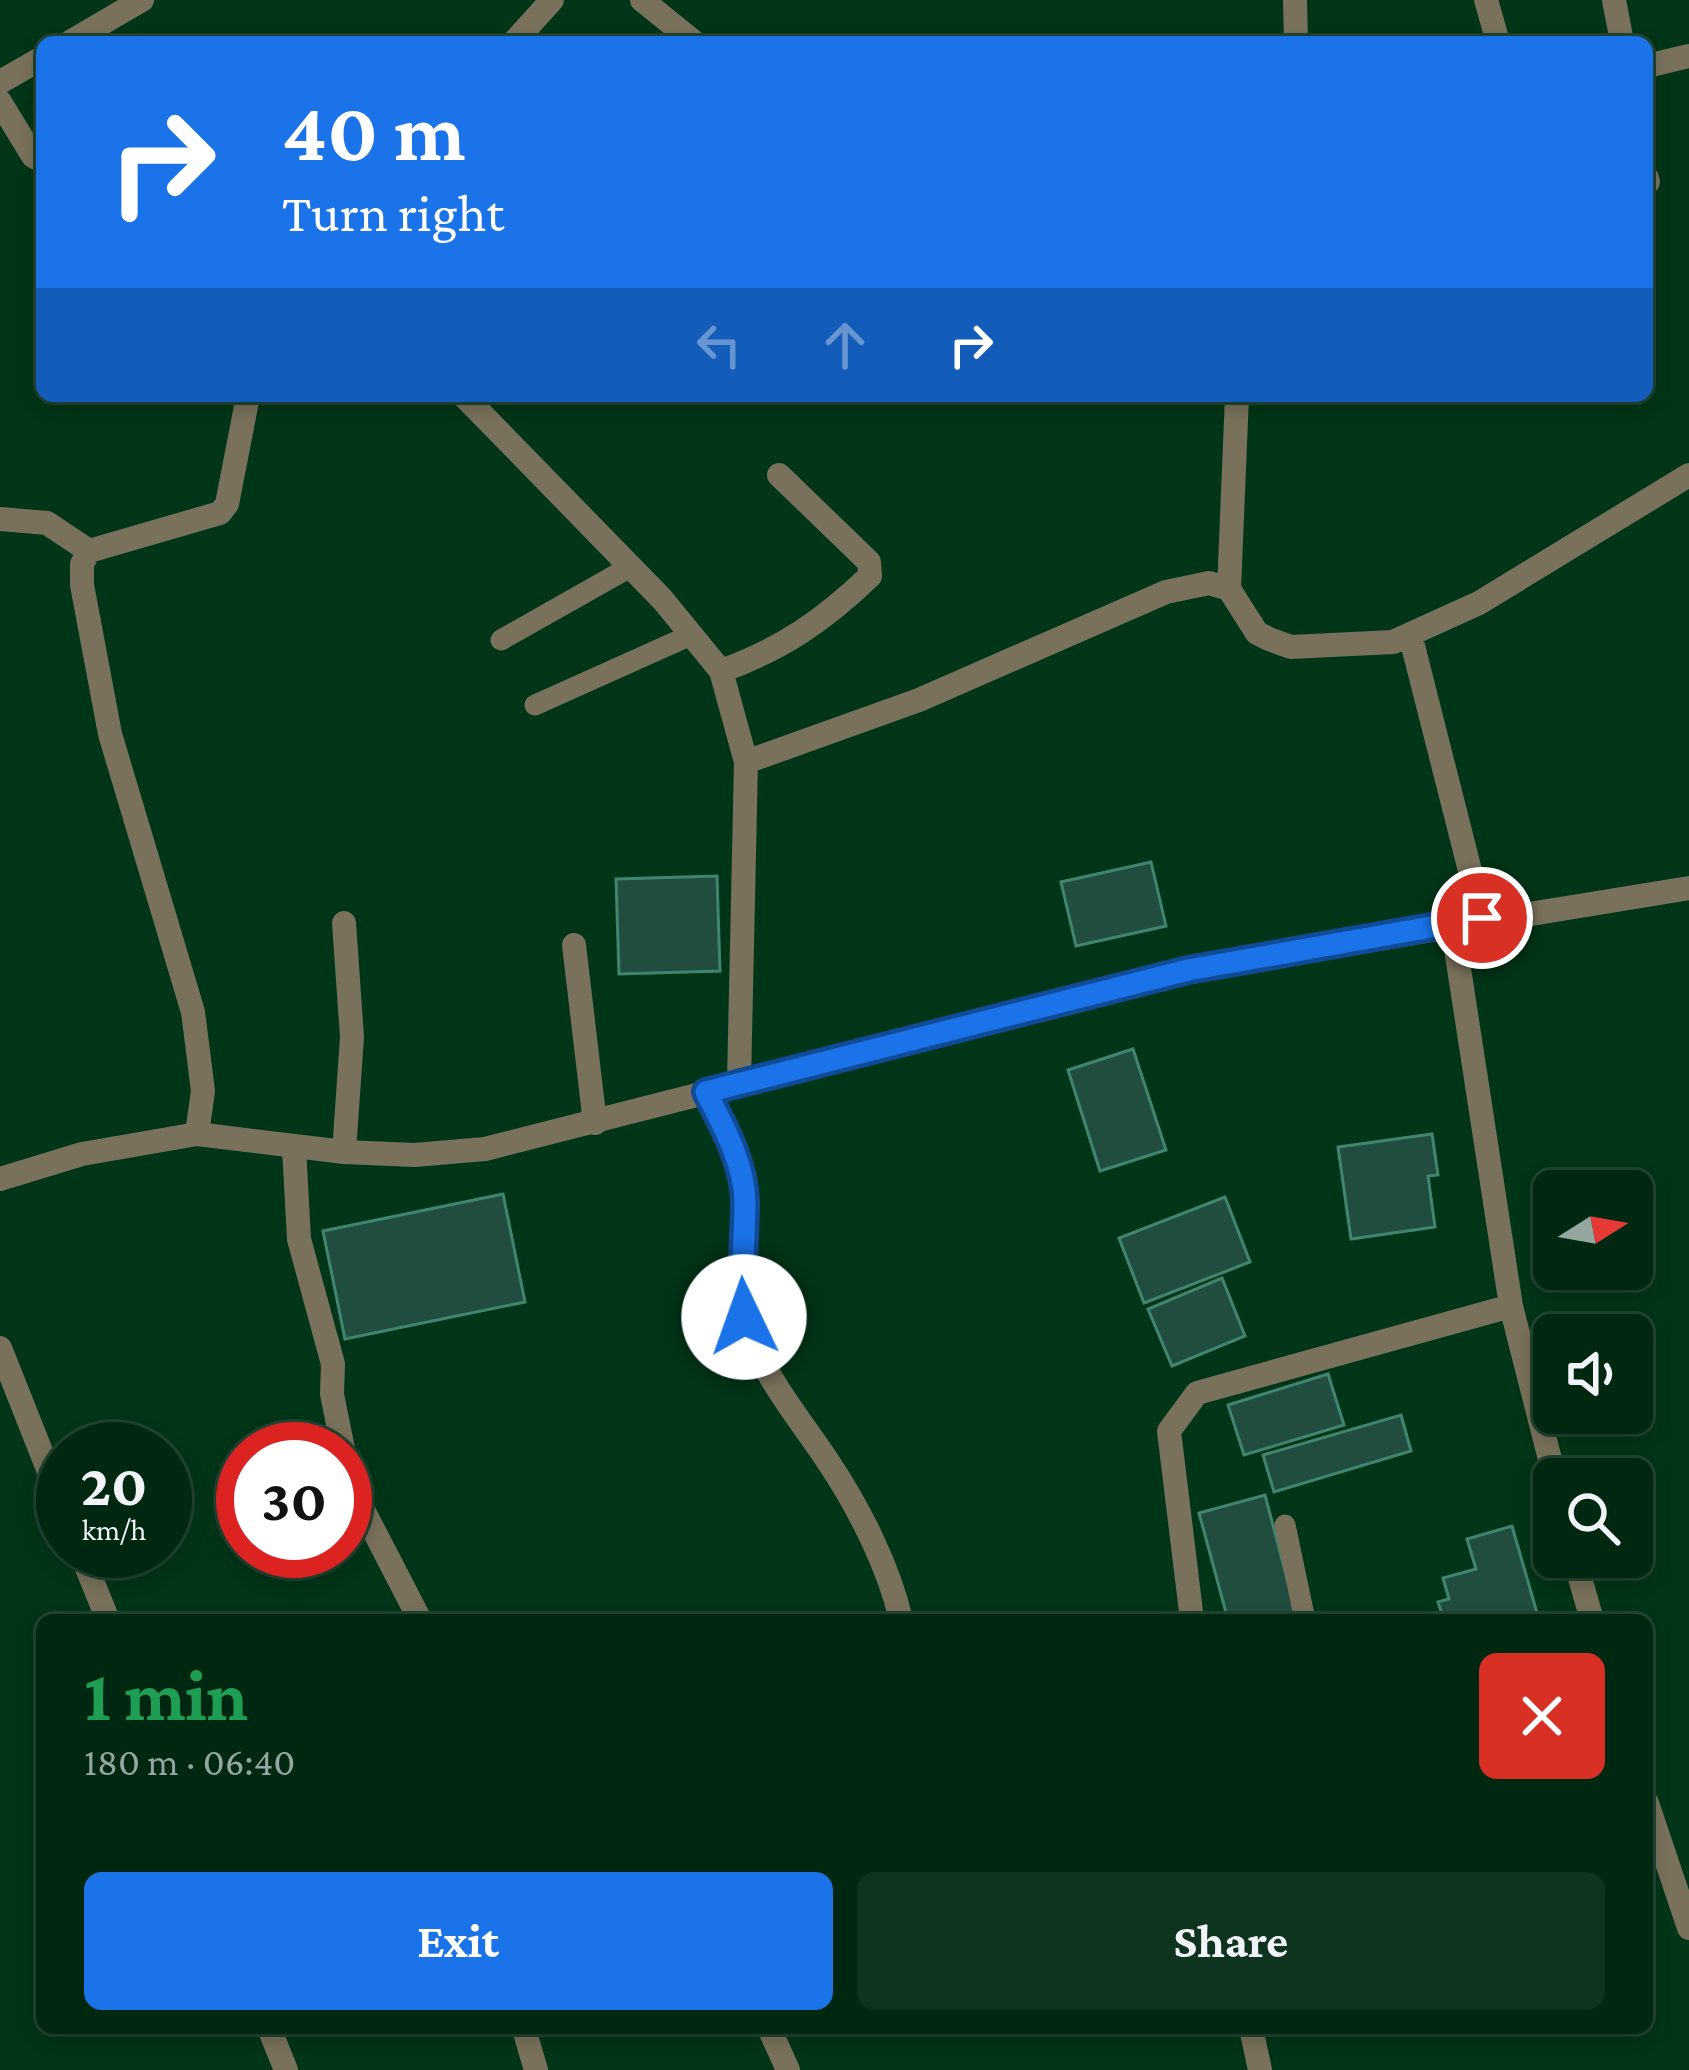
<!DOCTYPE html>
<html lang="en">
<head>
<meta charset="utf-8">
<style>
	:root { --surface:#002811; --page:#0e341f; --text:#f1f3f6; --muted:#95a69f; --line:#224431; --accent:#1a73e8 }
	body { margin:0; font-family:"Crimson Pro",serif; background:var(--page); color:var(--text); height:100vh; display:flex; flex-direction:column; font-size:45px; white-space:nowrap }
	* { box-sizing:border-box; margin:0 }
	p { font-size:39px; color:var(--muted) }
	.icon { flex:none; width:66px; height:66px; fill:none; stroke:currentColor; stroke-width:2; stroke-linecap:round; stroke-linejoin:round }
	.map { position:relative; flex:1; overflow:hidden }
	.details { position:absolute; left:36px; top:1614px; width:1617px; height:420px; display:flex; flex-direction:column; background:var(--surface); border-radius:18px; box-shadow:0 6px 18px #0003,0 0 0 3px var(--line) }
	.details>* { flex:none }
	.banner { position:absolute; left:36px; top:36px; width:1617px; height:366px; border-radius:18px; box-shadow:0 6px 18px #0003,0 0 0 3px var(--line); background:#1a73e8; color:#fff; overflow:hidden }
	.needle { width:78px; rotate:79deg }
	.buttons { position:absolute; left:1533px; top:1170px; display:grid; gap:24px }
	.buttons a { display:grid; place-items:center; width:120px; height:120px; border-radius:18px; background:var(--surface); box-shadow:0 6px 18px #0003,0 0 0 3px var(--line); font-size:60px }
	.speed { position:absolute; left:36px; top:1422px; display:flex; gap:24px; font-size:60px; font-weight:700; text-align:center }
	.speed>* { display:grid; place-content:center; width:156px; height:156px; border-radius:50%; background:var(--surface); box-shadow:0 6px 18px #0003,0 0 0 3px var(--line); line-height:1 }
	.speed small { font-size:30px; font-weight:400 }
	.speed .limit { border:18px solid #d22; background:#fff; color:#111 }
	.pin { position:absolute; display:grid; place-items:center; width:102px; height:102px; color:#fff; margin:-51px; border:6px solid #fff; border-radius:50%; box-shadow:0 3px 12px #0007 }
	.me { position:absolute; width:132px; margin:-66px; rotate:357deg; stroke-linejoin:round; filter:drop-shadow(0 0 9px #0008) }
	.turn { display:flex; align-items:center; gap:42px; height:252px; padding:0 48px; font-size:54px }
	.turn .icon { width:156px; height:156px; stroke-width:2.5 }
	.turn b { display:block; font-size:84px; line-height:102px }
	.lanes { display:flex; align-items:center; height:114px; padding:0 48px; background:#0003; justify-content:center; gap:60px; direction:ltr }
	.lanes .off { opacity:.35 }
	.round { display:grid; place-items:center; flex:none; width:126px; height:126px; border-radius:18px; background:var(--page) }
	.headline { display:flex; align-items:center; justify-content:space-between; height:204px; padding:0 48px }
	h1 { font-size:72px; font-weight:700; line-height:90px; color:#1e9e55 }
	.cta { display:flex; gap:24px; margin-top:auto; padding:24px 48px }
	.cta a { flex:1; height:138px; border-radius:18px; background:var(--accent); color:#fff; font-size:48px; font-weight:700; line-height:138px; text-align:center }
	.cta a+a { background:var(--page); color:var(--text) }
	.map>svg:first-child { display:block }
	.building { fill:#214d40; stroke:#418571; stroke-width:3 }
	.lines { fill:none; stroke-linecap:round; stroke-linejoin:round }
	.service { stroke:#79715b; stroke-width:21 }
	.minor { stroke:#79715b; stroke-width:24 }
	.tertiary { stroke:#79715b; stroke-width:24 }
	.route-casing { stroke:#114b97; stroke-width:30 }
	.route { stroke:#1a73e8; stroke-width:21 }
</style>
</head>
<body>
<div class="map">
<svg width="1689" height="2070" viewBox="0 0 1689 2070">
	<rect width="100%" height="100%" fill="#003517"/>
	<path class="building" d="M1151,862L1166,926L1076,946L1061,882Z
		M717,876L720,971L619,974L616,879Z
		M1133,1049L1166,1150L1100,1171L1068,1070Z
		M1432,1134L1438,1175L1428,1176L1435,1227L1351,1239L1338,1147Z
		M503,1194L525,1302L345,1339L323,1231Z
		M1225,1197L1250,1262L1144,1303L1119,1238Z
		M1222,1278L1245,1336L1172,1366L1148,1309Z
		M1328,1374L1344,1425L1244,1455L1228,1405Z
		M1401,1415L1411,1451L1274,1492L1263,1455Z
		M1265,1495L1298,1620H1228L1199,1513Z
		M1512,1526L1539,1620H1444L1438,1602L1449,1599L1443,1578L1476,1569L1467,1539Z"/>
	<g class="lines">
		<path class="service" d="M501,640L630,567
			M535,705L691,635
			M1285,1525L1305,1620"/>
		<path class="minor" d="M642,0L694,42
			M1295,0L1296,42
			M1486,0L1498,42
			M1614,0L1622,42
			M70,42L142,0
			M514,42L552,0
			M1647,66L1689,56
			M0,82L42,58
			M0,102L33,156L42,161
			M1647,178L1648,182
			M464,396L662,599L721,671L746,762L739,1082
			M0,519L47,523L89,551L220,513L227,504L248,396
			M89,551L82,564V585L110,734L193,1012L203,1091L197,1134
			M1229,589L1237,396
			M1411,638L1482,918
			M721,671C782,649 823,621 870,576L869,562L779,475
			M746,762L919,700L1166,592L1209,583L1229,589L1257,633L1269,639L1291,647L1393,642L1479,603L1689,475
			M344,923L352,1037L344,1152
			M1452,923L1511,1306L1555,1479
			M574,945L595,1123
			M706,1092C722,1125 740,1158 744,1194C749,1237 733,1280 746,1322C763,1377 798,1416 829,1463C859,1508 889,1567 901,1620
			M294,1148L299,1239L333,1364L332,1394L343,1449
			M345,1457L358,1500L420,1620
			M1574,1557L1592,1620
			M1192,1620L1169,1431L1197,1393L1511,1306
			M1647,1803L1689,1928
			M769,2028L788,2070
			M1251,2028L1260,2070
			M526,2036L536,2070"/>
		<path class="tertiary" d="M0,1179L82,1154L197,1134L344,1152L415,1155L485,1149L1188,970L1689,888
			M0,1348L63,1507
			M80,1551L108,1620
			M269,2028L286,2070"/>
	</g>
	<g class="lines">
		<defs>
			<path id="route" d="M744,1317C740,1278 745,1241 745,1201C744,1163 723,1125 706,1092L1188,970L1482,918"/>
		</defs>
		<use href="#route" class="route-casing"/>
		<use href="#route" class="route"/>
	</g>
</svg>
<div class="buttons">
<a><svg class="needle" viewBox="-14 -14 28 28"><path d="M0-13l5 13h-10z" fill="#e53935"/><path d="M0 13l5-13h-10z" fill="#95a69f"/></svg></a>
<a><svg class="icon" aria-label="sound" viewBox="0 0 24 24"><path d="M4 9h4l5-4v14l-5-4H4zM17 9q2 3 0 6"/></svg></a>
<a><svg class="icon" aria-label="search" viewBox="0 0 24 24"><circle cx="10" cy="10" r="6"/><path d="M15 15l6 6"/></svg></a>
</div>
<div class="speed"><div>20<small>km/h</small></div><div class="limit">30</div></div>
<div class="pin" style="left:1482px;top:918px;background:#d93025"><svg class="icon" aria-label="arrive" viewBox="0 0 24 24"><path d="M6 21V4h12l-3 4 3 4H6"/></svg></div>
<svg class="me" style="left:744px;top:1317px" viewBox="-20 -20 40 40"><circle r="19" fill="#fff"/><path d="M0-13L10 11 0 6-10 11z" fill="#1a73e8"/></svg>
<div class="banner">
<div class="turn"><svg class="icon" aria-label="right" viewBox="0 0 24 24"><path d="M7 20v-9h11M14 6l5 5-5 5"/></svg><div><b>40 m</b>Turn right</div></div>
<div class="lanes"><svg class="icon off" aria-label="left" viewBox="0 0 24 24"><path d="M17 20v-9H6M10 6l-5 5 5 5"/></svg><svg class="icon off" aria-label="ahead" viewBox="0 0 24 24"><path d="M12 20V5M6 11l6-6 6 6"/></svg><svg class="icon" aria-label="right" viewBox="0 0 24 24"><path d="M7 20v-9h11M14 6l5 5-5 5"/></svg></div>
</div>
<section class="details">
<div class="headline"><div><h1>1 min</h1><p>180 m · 06:40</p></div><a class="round" style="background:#d93025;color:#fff"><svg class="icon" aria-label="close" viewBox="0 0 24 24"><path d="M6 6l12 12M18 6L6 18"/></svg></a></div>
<div class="cta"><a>Exit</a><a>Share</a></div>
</section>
</div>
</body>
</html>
